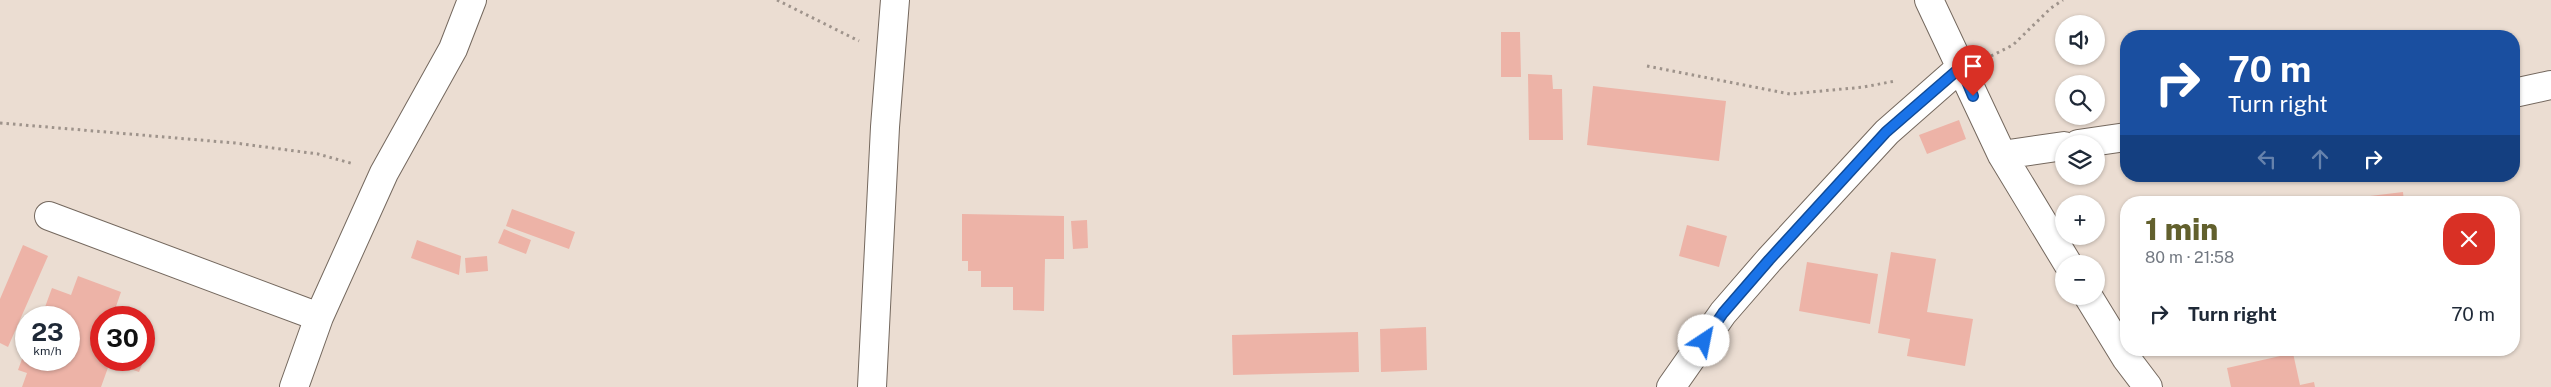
<!DOCTYPE html>
<html lang="en">
<head>
<meta charset="utf-8">
<style>
	:root { --surface:#fff; --page:#f6f6f7; --text:#1f2937; --muted:#747a83; --accent:#62602d }
	body { margin:0; font-family:"Public Sans",sans-serif; background:var(--page); color:var(--text); height:100vh; display:flex; flex-direction:column; font-size:19px; white-space:nowrap }
	* { box-sizing:border-box; margin:0 }
	p { font-size:16px; color:var(--muted) }
	.icon { flex:none; width:28px; height:28px; fill:none; stroke:currentColor; stroke-width:2; stroke-linecap:round; stroke-linejoin:round }
	.map { position:relative; flex:1; overflow:hidden }
	.drawer { position:absolute; left:2120px; top:196px; width:400px; height:160px; display:flex; flex-direction:column; background:var(--surface); border-radius:20px; box-shadow:0 1px 4px #0004 }
	.drawer>* { flex:none }
	.banner { position:absolute; left:2120px; top:30px; width:400px; height:152px; border-radius:20px; box-shadow:0 1px 4px #0004; background:#1a4fa0; color:#fff; overflow:hidden }
	.fabs { position:absolute; left:2055px; top:15px; display:grid; gap:10px }
	.fabs a { display:grid; place-items:center; width:50px; height:50px; border-radius:50%; background:var(--surface); box-shadow:0 1px 4px #0004; font-size:25px }
	.speed { position:absolute; left:15px; top:306px; display:flex; gap:10px; font-size:25px; font-weight:700; text-align:center }
	.speed>* { display:grid; place-content:center; width:65px; height:65px; border-radius:50%; background:var(--surface); box-shadow:0 1px 4px #0004; line-height:1 }
	.speed small { font-size:12px; font-weight:400 }
	.speed .limit { border:8px solid #d22; background:#fff; color:#111 }
	.pin { position:absolute; display:grid; place-items:center; width:42px; height:42px; color:#fff; margin:-51px -21px; border-radius:50% 50% 50% 0; rotate:-45deg; box-shadow:0 0 5px #0007 }
	.pin .icon { rotate:45deg }
	.me { position:absolute; width:55px; margin:-28px; rotate:34deg; stroke-linejoin:round; filter:drop-shadow(0 0 4px #0008) }
	.turn { display:flex; align-items:center; gap:18px; height:105px; padding:0 25px; font-size:22px }
	.turn .icon { width:65px; height:65px; stroke-width:2.5 }
	.turn b { display:block; font-size:35px; line-height:42px }
	.lanes { display:flex; align-items:center; height:48px; padding:0 25px; background:#0003; justify-content:center; gap:25px; direction:ltr }
	.lanes .off { opacity:.35 }
	.round { display:grid; place-items:center; flex:none; width:52px; height:52px; border-radius:20px; background:var(--page) }
	.overview { display:flex; align-items:center; justify-content:space-between; height:85px; padding:0 25px }
	h1 { font-size:30px; font-weight:800; line-height:38px; color:var(--accent) }
	ul { padding:0; list-style:none }
	li { display:flex; align-items:center; gap:15px; height:65px; padding:0 25px }
	li div { flex:1 }
	li b { display:block; font-size:19px }
	li em { font-style:normal }
	.map>svg:first-child { display:block }
	.building { fill:#edb3a7 }
	.lines { fill:none; stroke-linecap:round; stroke-linejoin:round }
	.minor-casing { stroke:#74685e; stroke-width:30 }
	.path { stroke:#9e938b; stroke-width:3; stroke-dasharray:2.5 4; stroke-linecap:butt }
	.minor { stroke:#fff; stroke-width:28 }
	.route-casing { stroke:#114b97; stroke-width:12 }
	.route { stroke:#1a73e8; stroke-width:9 }
</style>
</head>
<body>
<div class="map">
<svg width="2551" height="387" viewBox="0 0 2551 387">
	<rect width="100%" height="100%" fill="#ebddd2"/>
	<path class="building" d="M1501,32H1520L1521,77H1501Z
		M1528,74L1552,75L1553,89H1562L1563,140H1529Z
		M1593,86L1726,101L1719,161L1587,145Z
		M1959,120L1966,139L1927,154L1919,135Z
		M2403,192L2404,202H2329V201Z
		M512,209L575,232L569,249L506,226Z
		M962,214L1064,216V259H1045L1044,311L1013,310V287H981V271H968V261H962Z
		M1087,220L1088,248L1073,249L1071,221Z
		M1687,225L1727,236L1719,267L1679,256Z
		M504,229L531,240L526,254L498,243Z
		M417,240L461,256L459,275L411,258Z
		M23,245L48,256L8,347L0,343V299Z
		M1891,252L1936,259L1927,312L1973,319L1965,366L1907,356L1910,339L1878,333Z
		M487,256L488,271L466,273L465,258Z
		M1807,262L1878,274L1870,324L1799,311Z
		M78,276L121,292L113,315L120,318H101V360H144L139,372L110,362L101,387H22L27,373L18,370L26,348V360H69V347L73,337L69,336V318H41L52,288L71,295Z
		M144,326L154,330L144,359Z
		M1426,327L1427,370L1381,372L1380,329Z
		M1358,332L1359,372L1233,375L1232,335Z
		M2293,353L2300,385L2314,382L2315,387H2231L2227,368Z"/>
	<g class="lines">
		<defs>
			<path id="minor" d="M1929,0L2002,155L2068,264
				M2514,93L2551,85
				M2078,144L2126,137
				M2002,155L2064,146
				M49,216L319,317
				M2088,296L2126,358L2148,387
				M294,387L319,317L384,173L453,49L472,0
				M872,387L885,127L895,0
				M1671,387L1723,313L1769,260L1887,132L1961,67"/>
		</defs>
		<use href="#minor" class="minor-casing"/>
		<path class="path" d="M777,0L859,41
			M1991,56L2013,45L2051,8L2063,0
			M1647,66L1790,94L1864,87L1895,81
			M0,123L235,143L318,154L354,164"/>
		<use href="#minor" class="minor"/>
	</g>
	<g class="lines">
		<defs>
			<path id="route" d="M1704,341L1723,313L1769,260L1886,132L1961,67L1973,96"/>
		</defs>
		<use href="#route" class="route-casing"/>
		<use href="#route" class="route"/>
	</g>
</svg>
<div class="fabs">
<a><svg class="icon" aria-label="sound" viewBox="0 0 24 24"><path d="M4 9h4l5-4v14l-5-4H4zM17 9q2 3 0 6"/></svg></a>
<a><svg class="icon" aria-label="search" viewBox="0 0 24 24"><circle cx="10" cy="10" r="6"/><path d="M15 15l6 6"/></svg></a>
<a><svg class="icon" aria-label="layers" viewBox="0 0 24 24"><path d="M12 4l9 5-9 5-9-5zM3 14l9 5 9-5"/></svg></a>
<a>+</a>
<a>−</a>
</div>
<div class="speed"><div>23<small>km/h</small></div><div class="limit">30</div></div>
<div class="pin" style="left:1973px;top:96px;background:#d93025"><svg class="icon" aria-label="arrive" viewBox="0 0 24 24"><path d="M6 21V4h12l-3 4 3 4H6"/></svg></div>
<svg class="me" style="left:1704px;top:341px" viewBox="-20 -20 40 40"><circle r="19" fill="#fff"/><path d="M0-13L10 11 0 6-10 11z" fill="#1a73e8"/></svg>
<div class="banner">
<div class="turn"><svg class="icon" aria-label="right" viewBox="0 0 24 24"><path d="M7 20v-9h11M14 6l5 5-5 5"/></svg><div><b>70 m</b>Turn right</div></div>
<div class="lanes"><svg class="icon off" aria-label="left" viewBox="0 0 24 24"><path d="M17 20v-9H6M10 6l-5 5 5 5"/></svg><svg class="icon off" aria-label="ahead" viewBox="0 0 24 24"><path d="M12 20V5M6 11l6-6 6 6"/></svg><svg class="icon" aria-label="right" viewBox="0 0 24 24"><path d="M7 20v-9h11M14 6l5 5-5 5"/></svg></div>
</div>
<section class="drawer">
<div class="overview"><div><h1>1 min</h1><p>80 m · 21:58</p></div><a class="round" style="background:#d93025;color:#fff"><svg class="icon" aria-label="close" viewBox="0 0 24 24"><path d="M6 6l12 12M18 6L6 18"/></svg></a></div>
<ul>
<li><svg class="icon" aria-label="right" viewBox="0 0 24 24"><path d="M7 20v-9h11M14 6l5 5-5 5"/></svg><div><b>Turn right</b></div><em>70 m</em></li>
</ul>
</section>
</div>
</body>
</html>
